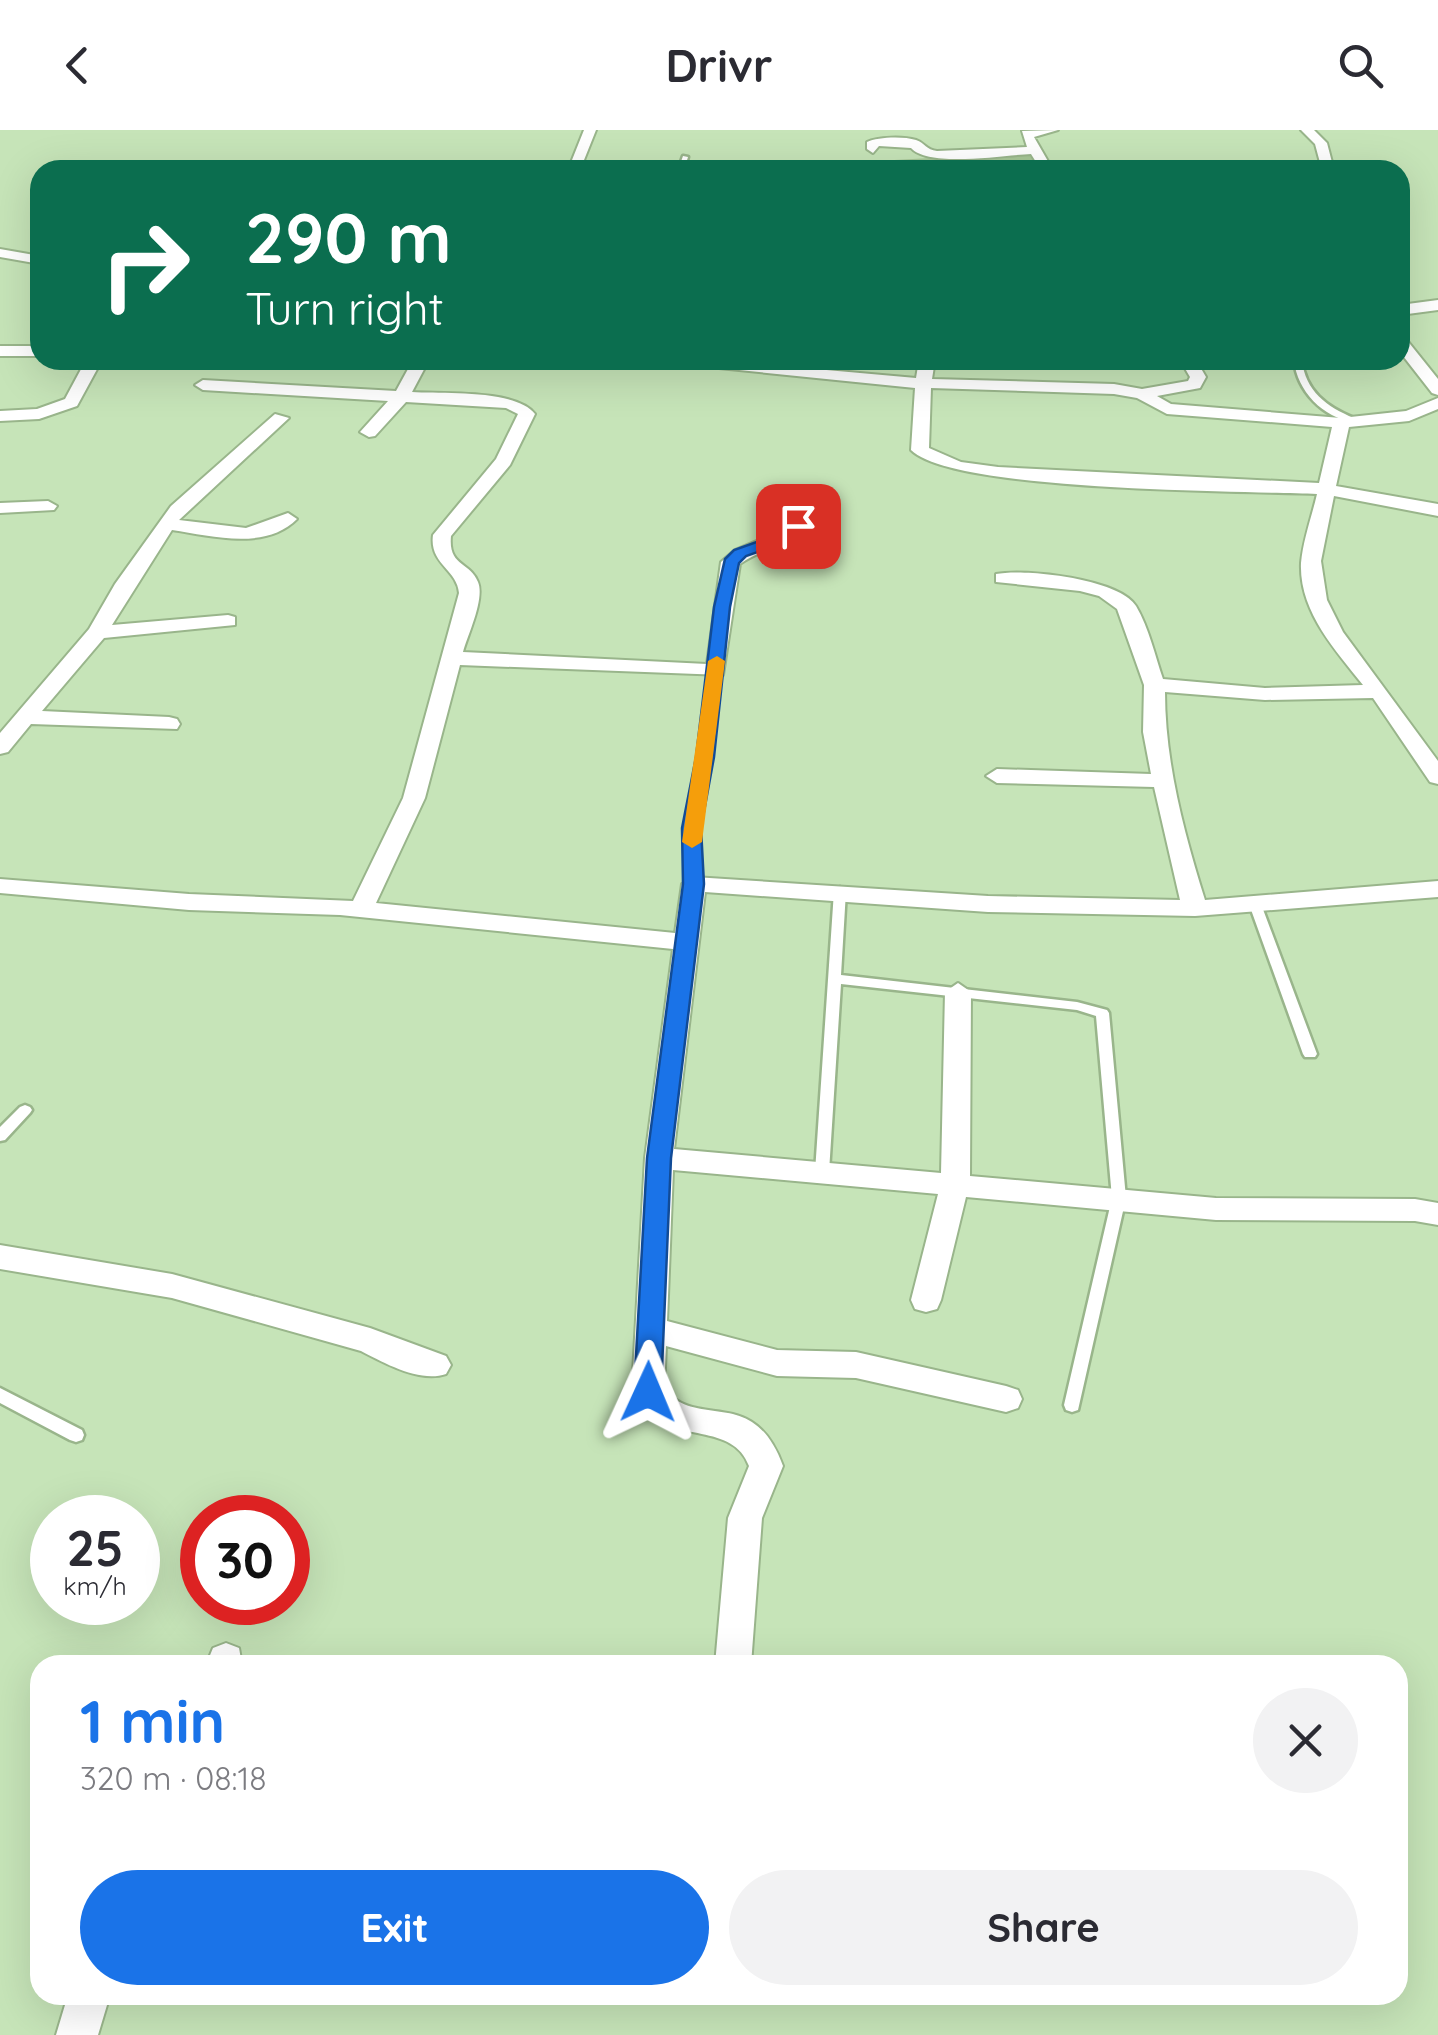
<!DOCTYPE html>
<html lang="en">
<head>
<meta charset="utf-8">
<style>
	:root { --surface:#fff; --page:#f2f2f3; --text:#2b2b33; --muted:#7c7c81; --accent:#1a73e8 }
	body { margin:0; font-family:Quicksand,sans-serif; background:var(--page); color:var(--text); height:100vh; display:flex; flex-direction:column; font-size:38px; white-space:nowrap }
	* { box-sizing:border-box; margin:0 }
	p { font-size:32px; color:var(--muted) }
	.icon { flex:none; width:55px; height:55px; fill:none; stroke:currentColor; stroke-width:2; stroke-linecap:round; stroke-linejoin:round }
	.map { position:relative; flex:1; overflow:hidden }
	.sheet { position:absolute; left:30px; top:1525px; width:1378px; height:350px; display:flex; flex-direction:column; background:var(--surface); border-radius:30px; box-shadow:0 10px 40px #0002 }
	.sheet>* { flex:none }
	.guide { position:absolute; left:30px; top:30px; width:1380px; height:210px; border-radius:30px; box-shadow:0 10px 40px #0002; background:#0b6e4f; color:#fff; overflow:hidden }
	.speed { position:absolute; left:30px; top:1365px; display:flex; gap:20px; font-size:50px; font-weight:700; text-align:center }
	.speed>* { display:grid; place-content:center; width:130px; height:130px; border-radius:50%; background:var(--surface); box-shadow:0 10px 40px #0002; line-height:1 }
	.speed small { font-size:25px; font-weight:400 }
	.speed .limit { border:15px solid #d22; background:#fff; color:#111 }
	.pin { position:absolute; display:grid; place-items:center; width:85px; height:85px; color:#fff; margin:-42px; border-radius:20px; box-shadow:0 5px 15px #0006 }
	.me { position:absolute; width:110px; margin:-55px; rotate:1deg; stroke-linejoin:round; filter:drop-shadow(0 0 8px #0008) }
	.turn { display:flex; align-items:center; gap:35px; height:210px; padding:0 50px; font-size:45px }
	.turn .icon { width:130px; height:130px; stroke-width:2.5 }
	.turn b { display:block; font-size:70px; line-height:85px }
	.round { display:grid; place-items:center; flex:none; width:105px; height:105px; border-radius:52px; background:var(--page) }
	.summary { display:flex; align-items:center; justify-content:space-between; height:170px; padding:0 50px }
	h1 { font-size:60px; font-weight:700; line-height:75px; color:var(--accent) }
	.action { display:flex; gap:20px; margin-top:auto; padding:20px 50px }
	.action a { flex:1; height:115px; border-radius:60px; background:var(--accent); color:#fff; font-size:40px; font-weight:700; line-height:115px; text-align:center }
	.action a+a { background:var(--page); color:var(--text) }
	header { display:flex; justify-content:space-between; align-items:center; height:130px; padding:0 50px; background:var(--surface); font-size:45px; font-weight:700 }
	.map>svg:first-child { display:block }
	.green { fill:#a6c696 }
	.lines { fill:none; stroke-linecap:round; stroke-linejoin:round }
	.lane-casing { stroke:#99b58b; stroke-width:5 }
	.street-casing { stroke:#99b58b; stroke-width:4 }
	.lane { fill:#fff; fill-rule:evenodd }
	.street { fill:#fff; fill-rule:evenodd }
	.route { fill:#1a73e8; stroke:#114b97; stroke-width:2.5 }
	.slow { fill:#f59e0b }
</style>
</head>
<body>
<header><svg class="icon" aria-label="back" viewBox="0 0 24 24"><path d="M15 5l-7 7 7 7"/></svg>Drivr<svg class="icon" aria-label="search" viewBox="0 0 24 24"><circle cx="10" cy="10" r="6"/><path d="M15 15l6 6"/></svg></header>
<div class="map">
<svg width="1438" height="1905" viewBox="0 0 1438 1905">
	<rect width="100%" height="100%" fill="#c6e4b8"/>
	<path class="green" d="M1024,23L1030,25L1039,40H879L876,31Z"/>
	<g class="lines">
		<defs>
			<path id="lane" d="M683,26L688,27L684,40H678Z
				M1294,230H1302C1305,261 1327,277 1354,288V292C1323,288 1297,261 1294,230Z
				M716,538L721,541L698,698L700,754L694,758L688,754L686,698L711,541Z
				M840,757L846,761L841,845L1077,872L1107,880L1109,883L1126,1068L1078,1280L1072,1282L1066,1280L1064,1275L1112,1068L1096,886L1077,880L841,854L829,1042L827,1046H817L815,1042L834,761Z
				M1255,770L1261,774L1317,924L1315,927H1305L1303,924L1249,774Z
				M25,975L30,977L32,980L30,983L5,1010L0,1011V997L20,977Z
				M0,1258L82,1300L84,1305L82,1310L76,1312L70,1310L0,1273Z"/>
			<path id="street" d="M584,0H596L580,40H568Z
				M1058,0L1034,7L1053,40H1041L1031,24C1003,25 929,38 911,18L879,16L873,23L867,19V12C877,7 903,6 916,10C925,13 926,20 937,21L1027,17L1022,1Z
				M1301,0H1314L1327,13L1334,40H1322L1315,14Z
				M0,119L40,126V134L0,127Z
				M1438,170V180L1400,185V175Z
				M1400,207L1406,209L1438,249V265L1432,263L1400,222Z
				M0,216H40V226H0Z
				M86,230H102L77,276L39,289L0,291V281L37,279L65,269Z
				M413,230H429L412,262C443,264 516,259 535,284L510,335L451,406C448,437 470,431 478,452C485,469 468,504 463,522L707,534L721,432L735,420L781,401L791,386L795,367L801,366L810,371C808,420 771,411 740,434L723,545L460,535L425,668L376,773L675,803L682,754L694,747L988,766L1180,770L1154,657L997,653L986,646L997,639L1151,644L1143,602L1144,555L1117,479L1099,466L1080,461L996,452V444C1025,438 1120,449 1136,476C1149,498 1155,526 1163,549L1265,558L1363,555C1335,520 1299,481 1301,433C1303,410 1312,386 1317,364C1244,361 953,362 911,320L915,258L719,238L713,236V230L916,248L919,230H935L932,249L1114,254L1142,259L1188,251L1190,247L1180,230H1196L1206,247L1200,258L1157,266L1171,274L1341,288L1406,281L1438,268V279L1409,291L1349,297L1336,356L1438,374V386L1334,366L1321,431L1327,470L1343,502L1438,631V654L1430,652L1373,568L1265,570L1165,562C1165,632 1184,703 1205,770L1438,751V767L1195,786L988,782L705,762L674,1019L941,1043L945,862L958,853L971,862L970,1046L1216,1068L1415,1069L1438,1073V1095L1415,1091L1216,1090L966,1067L941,1170L937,1179L926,1182L915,1179L911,1170L938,1064L673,1040L667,1191L777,1220L856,1222L1006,1256L1018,1260L1022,1269L1018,1278L1006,1282L856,1248L777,1246L666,1216L664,1259C699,1301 753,1254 783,1336L762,1388L751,1535H715L728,1388L749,1336C734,1293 673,1311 644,1283C639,1278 635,1267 632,1261L645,1028L673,819L340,785L189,780L0,763V749L189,764L353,771L403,668L459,463C457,439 429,434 433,405L496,329L518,284L506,278L406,272L375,306L369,307L360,302L388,271L203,260L195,255L203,250L396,261ZM931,258L1114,264L1137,268L1167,284L1332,297L1319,353L998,337L961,332L929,318Z
				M275,284L289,288L179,390L246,398L288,383L297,389C265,421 212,406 172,400L112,495L228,485L235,487V495L104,508L42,581L169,587L177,589L180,594L177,599L31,594L8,622L0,624V603L89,499L115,454L171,376Z
				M48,371L57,376L54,380L0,383V373Z
				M0,1115L172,1144L370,1198L446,1226L451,1235L446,1244C420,1253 384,1233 361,1221L172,1168L0,1139Z
				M226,1513L239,1518L242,1535H206L213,1518Z
				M68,1865H110L98,1905H56Z"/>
		</defs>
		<use href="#lane" class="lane-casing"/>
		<use href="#street" class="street-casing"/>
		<use href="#lane" class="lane"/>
		<use href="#street" class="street"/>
	</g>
	<path class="route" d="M793,393L806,396L795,409L746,426L739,433L730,477L714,627L701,698L704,754L671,1028L661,1262L657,1269L648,1272L638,1269L634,1262L647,1028L683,754L682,698L696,627L714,477L725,429L734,420L785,402Z"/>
	<path class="slow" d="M717,526L725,531L702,712L692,718L682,712L708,531Z"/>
</svg>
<div class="speed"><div>25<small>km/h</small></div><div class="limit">30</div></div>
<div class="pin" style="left:798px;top:396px;background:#d93025"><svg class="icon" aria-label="arrive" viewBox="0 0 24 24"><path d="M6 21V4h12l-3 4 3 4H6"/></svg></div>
<svg class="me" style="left:648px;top:1262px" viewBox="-20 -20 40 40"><path d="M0-17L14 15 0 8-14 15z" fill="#1a73e8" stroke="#fff" stroke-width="4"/></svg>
<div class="guide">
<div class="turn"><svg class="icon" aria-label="right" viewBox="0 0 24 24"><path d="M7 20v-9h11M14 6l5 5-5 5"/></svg><div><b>290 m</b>Turn right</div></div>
</div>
<section class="sheet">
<div class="summary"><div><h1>1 min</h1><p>320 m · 08:18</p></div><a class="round"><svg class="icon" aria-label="close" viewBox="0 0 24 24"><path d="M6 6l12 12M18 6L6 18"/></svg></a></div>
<div class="action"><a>Exit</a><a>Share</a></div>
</section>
</div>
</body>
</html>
